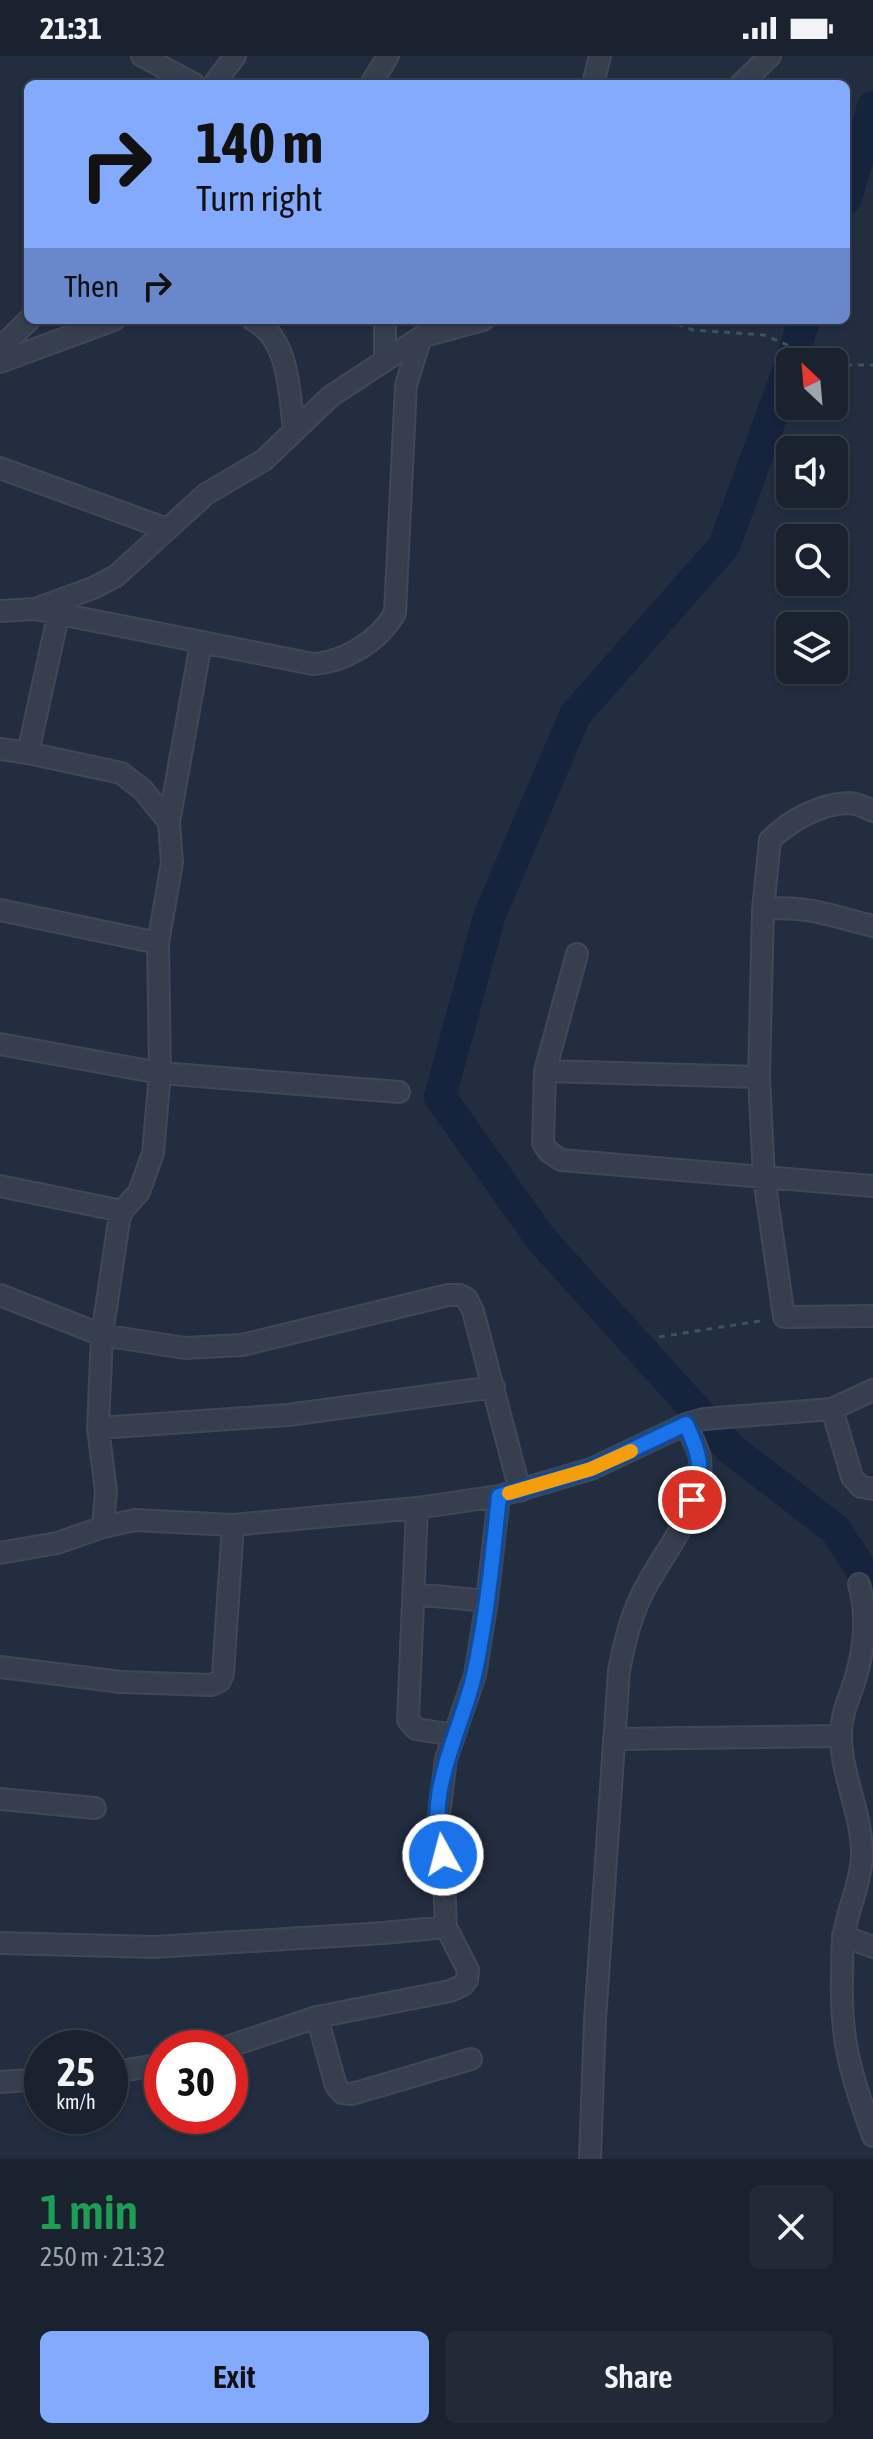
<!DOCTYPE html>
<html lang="en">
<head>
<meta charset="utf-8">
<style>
	:root { --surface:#1a222f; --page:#232a37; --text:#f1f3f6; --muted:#9fa4aa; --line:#383f4b; --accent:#84aafe }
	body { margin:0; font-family:"Asap Condensed",sans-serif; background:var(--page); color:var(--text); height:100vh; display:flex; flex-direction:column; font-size:30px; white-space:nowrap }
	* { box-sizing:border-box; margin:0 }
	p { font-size:26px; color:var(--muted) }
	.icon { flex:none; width:44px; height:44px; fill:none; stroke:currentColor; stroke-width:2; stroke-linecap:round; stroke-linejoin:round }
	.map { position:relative; height:2103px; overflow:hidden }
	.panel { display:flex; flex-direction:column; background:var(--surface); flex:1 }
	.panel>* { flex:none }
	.guide { position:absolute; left:24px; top:24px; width:826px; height:244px; border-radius:12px; box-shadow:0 2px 6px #0004,0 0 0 2px var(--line); background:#84aafe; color:#111; overflow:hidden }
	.needle { width:52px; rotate:334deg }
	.tools { position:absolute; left:776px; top:292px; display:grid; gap:16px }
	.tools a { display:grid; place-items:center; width:72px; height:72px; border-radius:12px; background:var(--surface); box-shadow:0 2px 6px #0004,0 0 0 2px var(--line); font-size:40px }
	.speed { position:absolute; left:24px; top:1974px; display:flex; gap:16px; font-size:40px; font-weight:700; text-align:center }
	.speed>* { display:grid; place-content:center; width:104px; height:104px; border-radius:50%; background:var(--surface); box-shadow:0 2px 6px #0004,0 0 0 2px var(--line); line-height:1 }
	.speed small { font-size:20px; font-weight:400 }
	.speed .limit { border:12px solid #d22; background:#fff; color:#111 }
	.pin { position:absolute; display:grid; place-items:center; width:68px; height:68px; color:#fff; margin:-34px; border:4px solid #fff; border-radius:50%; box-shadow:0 2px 8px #0007 }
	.me { position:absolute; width:88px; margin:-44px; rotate:353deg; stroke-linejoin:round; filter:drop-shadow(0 0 6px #0008) }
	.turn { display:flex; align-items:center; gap:28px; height:168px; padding:0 40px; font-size:36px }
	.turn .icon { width:104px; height:104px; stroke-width:2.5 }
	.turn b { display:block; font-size:56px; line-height:68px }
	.then { display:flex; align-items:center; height:76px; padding:0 40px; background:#0003; gap:16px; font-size:30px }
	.round { display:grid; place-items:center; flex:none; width:84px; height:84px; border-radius:12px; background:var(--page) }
	.summary { display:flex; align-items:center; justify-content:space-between; height:136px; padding:0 40px }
	h1 { font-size:48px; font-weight:600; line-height:60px; color:#1e9e55 }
	.button { display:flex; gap:16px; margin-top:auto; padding:16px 40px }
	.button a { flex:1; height:92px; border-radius:12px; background:var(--accent); color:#111; font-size:32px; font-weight:600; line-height:92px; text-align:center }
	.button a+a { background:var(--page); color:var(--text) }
	.status { display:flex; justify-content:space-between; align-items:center; height:56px; padding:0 40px; background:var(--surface); direction:ltr }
	.status svg { height:22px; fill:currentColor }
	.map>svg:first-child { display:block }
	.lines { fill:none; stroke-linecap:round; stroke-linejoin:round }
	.river { stroke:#15233d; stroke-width:32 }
	.minor-casing { stroke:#404858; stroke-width:24 }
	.path { stroke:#3d5458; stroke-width:3; stroke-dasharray:6 6; stroke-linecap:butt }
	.minor { stroke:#373f4f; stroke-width:20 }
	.route-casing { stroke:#114b97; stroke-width:20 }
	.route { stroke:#1a73e8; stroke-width:14 }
	.slow { stroke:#f59e0b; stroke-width:14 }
</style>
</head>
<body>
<div class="status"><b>21:31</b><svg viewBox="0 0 49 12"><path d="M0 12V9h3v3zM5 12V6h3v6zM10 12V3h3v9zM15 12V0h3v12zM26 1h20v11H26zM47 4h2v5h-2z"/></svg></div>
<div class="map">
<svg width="873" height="2103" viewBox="0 0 873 2103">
	<rect width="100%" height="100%" fill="#222d3f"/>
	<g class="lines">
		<path class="river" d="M846,142L873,51
			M791,306L804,264
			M790,310L724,490L575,659L489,861L440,1041L541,1183L731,1393L836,1474L873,1532"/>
		<defs>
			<path id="minor" d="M142,0L194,28
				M214,28L235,0
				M371,28L388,0
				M593,28L600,0
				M741,28L770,0
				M253,264C290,283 289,337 294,374
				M385,264V303
				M0,292L29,264
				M0,306L114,264
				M0,412L167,473
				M35,553L313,608C345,606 379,585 395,557L406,329L421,281
				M0,555L35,553L93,532L116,520L206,438L264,404L331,340L421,281L483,264
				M0,693L28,697L121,717L143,734L169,766
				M28,697L58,560
				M873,755C866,752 857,747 849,747C819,748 791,764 770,784L763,853L759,1021L764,1122L784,1261L873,1260
				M763,853C808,849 831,860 873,870
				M0,854L158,887
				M577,898L545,1015L543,1087L549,1096L561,1104L873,1130
				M0,988L160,1017L399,1036
				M545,1015L759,1021
				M0,1130L122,1155
				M0,1239L102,1279L185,1292L242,1289L448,1239H460L467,1243L473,1255L520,1435
				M832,1353L852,1421L861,1431L873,1433
				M98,1372L288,1359L494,1331
				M417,1452L408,1664L416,1673L454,1679
				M103,1471L106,1435L98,1372L102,1279L119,1165L122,1155L139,1136L153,1097L160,1017L158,887L172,807L169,766L201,587
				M0,1497L57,1487L103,1471L135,1464L233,1469L417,1452L499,1440L591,1413L686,1368L704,1363L832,1353L873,1334
				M859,1528C867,1557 865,1588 857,1617C851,1639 840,1658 841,1682C842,1722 863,1760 862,1801C861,1826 848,1852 844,1878C841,1891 843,1906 842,1920C840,1984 851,2020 873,2080
				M414,1538L487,1545
				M0,1611L121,1626L211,1629L220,1625L223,1618L233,1469
				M614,1683L840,1680
				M0,1743L95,1752
				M843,1880L873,1891
				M0,1887L154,1891L384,1877L446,1871
				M317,1961L336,2030L342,2037L352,2038L471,2003
				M224,1992L317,1961L450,1935L463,1929L467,1924L468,1914L446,1871L443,1799L437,1774L446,1703L475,1619L487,1545L499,1440
				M110,2017L162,2008
				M0,2026L42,2023
				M590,2103L595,1964L619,1615C625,1584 632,1554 648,1527C667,1492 706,1445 700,1403C698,1391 690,1379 686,1368"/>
		</defs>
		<use href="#minor" class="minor-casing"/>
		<path class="path" d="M666,264L693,274L764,279L827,306
			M834,309H873
			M659,1281L766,1264"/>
		<use href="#minor" class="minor"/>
	</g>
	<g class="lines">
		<defs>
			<path id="route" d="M443,1799C423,1735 462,1676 475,1615C487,1558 493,1499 499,1440L591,1413L686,1368C700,1400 704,1410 692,1444"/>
		</defs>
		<use href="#route" class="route-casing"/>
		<use href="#route" class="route"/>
		<path class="slow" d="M509,1437L591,1413L631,1395"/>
	</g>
</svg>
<div class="tools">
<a><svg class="needle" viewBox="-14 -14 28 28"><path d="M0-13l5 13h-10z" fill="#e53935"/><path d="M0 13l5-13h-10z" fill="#9fa4aa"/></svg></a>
<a><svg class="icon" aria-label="sound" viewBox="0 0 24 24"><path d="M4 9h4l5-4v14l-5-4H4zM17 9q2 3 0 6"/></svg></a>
<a><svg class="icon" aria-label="search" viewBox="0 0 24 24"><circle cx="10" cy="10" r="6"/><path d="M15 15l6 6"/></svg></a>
<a><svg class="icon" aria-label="layers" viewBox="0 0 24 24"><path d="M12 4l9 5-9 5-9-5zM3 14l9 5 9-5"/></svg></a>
</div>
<div class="speed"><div>25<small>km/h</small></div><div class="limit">30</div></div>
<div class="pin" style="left:692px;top:1444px;background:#d93025"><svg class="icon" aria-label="arrive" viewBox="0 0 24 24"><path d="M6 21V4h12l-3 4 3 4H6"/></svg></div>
<svg class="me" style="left:443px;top:1799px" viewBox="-20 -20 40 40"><circle r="17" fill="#1a73e8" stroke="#fff" stroke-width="3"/><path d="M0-11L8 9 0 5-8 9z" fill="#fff"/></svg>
<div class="guide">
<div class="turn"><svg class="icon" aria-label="right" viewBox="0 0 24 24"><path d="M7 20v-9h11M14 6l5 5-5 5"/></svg><div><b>140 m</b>Turn right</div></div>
<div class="then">Then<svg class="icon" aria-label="right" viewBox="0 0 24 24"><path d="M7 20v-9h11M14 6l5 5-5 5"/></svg></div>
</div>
</div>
<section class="panel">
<div class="summary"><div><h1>1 min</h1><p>250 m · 21:32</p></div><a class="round"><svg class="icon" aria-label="close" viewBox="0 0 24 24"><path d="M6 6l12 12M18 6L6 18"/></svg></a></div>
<div class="button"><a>Exit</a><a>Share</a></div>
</section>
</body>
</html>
